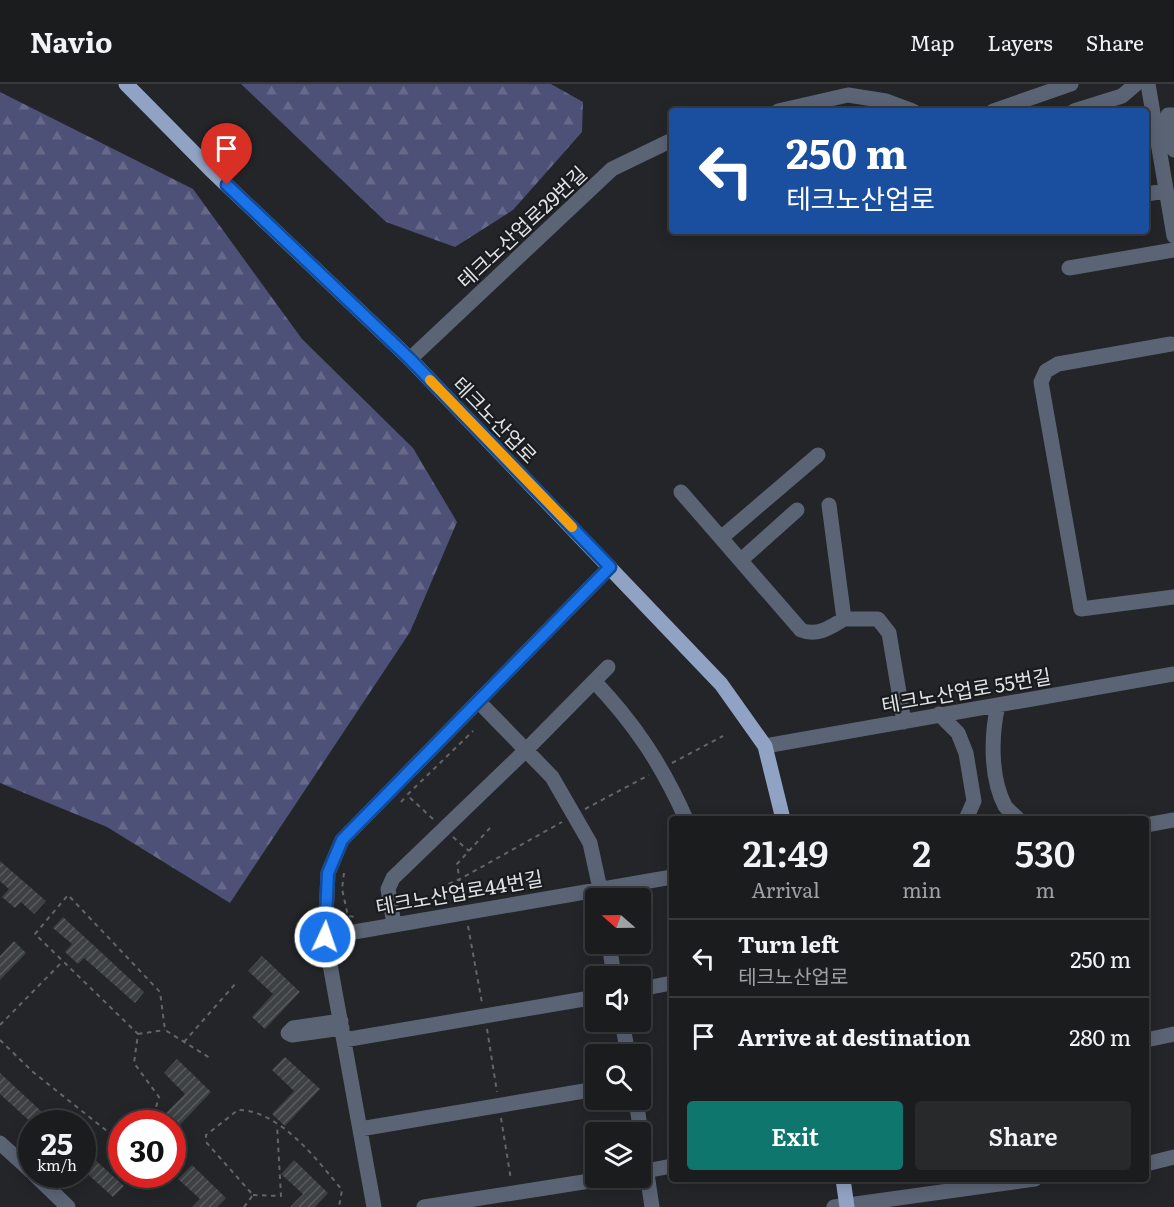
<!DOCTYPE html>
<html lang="en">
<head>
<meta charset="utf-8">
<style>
	:root { --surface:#1a1c1e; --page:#27292b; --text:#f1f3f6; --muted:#9fa1a4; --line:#383a3c; --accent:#0f766e }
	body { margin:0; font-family:Literata,"Noto Sans KR",serif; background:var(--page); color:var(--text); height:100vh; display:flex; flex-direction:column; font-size:22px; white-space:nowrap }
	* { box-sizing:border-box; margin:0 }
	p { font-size:20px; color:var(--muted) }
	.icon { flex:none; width:33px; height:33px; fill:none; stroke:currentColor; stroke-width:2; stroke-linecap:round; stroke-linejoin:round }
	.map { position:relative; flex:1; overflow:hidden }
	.side { position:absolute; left:669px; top:732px; width:480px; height:366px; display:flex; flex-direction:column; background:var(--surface); border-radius:6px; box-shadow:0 3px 15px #0003,0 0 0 2px var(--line) }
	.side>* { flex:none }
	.banner { position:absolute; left:669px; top:24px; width:480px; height:126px; border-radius:6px; box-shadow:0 3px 15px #0003,0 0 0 2px var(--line); background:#1a4fa0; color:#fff; overflow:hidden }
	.needle { width:39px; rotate:290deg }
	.controls { position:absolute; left:585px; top:804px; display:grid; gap:12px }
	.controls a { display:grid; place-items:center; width:66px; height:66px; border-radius:6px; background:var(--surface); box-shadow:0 3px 15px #0003,0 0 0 2px var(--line); font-size:30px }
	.speed { position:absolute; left:18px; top:1026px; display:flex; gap:12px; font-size:30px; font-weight:700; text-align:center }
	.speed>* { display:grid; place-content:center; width:78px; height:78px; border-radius:50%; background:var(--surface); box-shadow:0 3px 15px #0003,0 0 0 2px var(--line); line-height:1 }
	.speed small { font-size:15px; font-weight:400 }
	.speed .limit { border:9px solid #d22; background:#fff; color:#111 }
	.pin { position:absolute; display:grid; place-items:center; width:51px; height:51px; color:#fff; margin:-62px -26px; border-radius:50% 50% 50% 0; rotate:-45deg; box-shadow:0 0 6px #0007 }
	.pin .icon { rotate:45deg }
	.me { position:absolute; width:66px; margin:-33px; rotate:3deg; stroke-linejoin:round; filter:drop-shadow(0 0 4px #0008) }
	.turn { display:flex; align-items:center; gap:21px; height:126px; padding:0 18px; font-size:27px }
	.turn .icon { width:78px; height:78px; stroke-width:2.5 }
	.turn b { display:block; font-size:42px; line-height:51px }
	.eta { display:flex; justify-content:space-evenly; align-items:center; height:102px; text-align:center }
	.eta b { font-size:36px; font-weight:600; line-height:42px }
	.primary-button { display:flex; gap:12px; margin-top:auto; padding:12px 18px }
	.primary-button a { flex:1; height:69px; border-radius:6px; background:var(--accent); color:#fff; font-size:24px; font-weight:600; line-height:69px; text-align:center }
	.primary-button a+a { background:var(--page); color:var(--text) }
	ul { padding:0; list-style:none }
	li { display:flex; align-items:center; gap:18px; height:78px; padding:0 18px; border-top:2px solid var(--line) }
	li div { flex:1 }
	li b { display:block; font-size:22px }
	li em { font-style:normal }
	header { display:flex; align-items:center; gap:36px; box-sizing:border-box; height:84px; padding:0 30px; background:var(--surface); border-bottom:2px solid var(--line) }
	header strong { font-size:28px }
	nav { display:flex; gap:33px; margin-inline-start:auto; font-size:21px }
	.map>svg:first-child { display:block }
	.forest { fill:url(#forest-firs) }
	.building { fill:url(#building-hatch) }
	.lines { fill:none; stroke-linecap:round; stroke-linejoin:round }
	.path { stroke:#636567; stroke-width:2; stroke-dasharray:4.5 4.5; stroke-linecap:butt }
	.minor { stroke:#5b6475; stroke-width:15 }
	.major { stroke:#90a3c5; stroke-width:15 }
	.route-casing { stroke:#114b97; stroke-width:15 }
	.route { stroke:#1a73e8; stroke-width:10 }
	.slow { stroke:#f59e0b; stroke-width:10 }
	.labels { text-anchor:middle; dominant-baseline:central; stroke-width:4.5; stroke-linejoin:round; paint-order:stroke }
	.street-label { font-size:20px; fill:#e0e2e3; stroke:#191c1e }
</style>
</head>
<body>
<header>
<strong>Navio</strong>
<nav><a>Map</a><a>Layers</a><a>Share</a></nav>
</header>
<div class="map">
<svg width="1174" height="1123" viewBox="0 0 1174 1123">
	<defs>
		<pattern id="forest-firs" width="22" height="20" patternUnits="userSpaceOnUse" patternTransform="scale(1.5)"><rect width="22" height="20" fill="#4d5077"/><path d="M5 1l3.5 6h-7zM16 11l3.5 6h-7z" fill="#66698a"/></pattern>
		<pattern id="building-hatch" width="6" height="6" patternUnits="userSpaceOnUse" patternTransform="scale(1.5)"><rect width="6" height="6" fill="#3d4143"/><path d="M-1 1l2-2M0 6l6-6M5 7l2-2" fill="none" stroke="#595c5e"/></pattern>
	</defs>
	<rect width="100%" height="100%" fill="#232528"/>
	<path class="forest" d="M241,0H551L583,18L582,48L513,126L455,163L386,138Z
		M0,8L193,105L302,255L413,364L457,438L410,548L230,819L107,743L0,699Z"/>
	<path class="building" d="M0,777L46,817L34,830L21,818L15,824L2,813L9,805L0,797Z
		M63,833L144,908L135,919L84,874L78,880L65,868L72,860L53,844Z
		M14,857L26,869L0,896V872Z
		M262,872L300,908L265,945L252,933L273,910L248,887Z
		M285,973L320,1005L285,1042L272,1030L294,1007L272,986Z
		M177,975L211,1008L176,1045L163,1032L185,1010L164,989Z
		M0,989L55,1040H33L0,1010Z
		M82,1064L124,1102L113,1113L82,1085Z
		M294,1076L328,1109L315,1123H290L303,1110L281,1090Z
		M192,1081L226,1114L217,1123H192L200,1115L178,1095Z"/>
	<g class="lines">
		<path class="path" d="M672,679L723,652
			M401,718L407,711
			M585,725L649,691
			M433,735L407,711L473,647
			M453,753L469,767
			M344,789L342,805L348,832L355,833
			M432,807L460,795L562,738
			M463,816L457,780L490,744
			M468,842L482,919
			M0,941L63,877
			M487,945L497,1008
			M138,950L165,946
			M0,956L33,988L122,1059
			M184,958L236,899
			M501,1034L511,1096
			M151,1040L159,1013L134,979L138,950L35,850L68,811L160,908L165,946L210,974
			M115,1079L122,1072
			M253,1111L281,1112L277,1041
			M244,1123L253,1111L206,1058V1051L238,1026C280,1026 318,1077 342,1106L339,1123"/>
		<path class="minor" d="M1148,0L1174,152
			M778,27L848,11L886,17L913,27
			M993,27L1071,0
			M1074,27L1122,12L1136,0
			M1174,31H1168L1174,66
			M1146,110L1166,107
			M1069,184L1174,166
			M1171,260L1058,280L1046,287L1041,298L1081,525L1174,513
			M410,275L612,85L672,56
			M681,408L801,546C817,553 831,543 844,535
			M829,421L844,535H878L889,549L904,638
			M721,454L818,371
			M741,476L797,426
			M594,597C635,640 662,681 686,735
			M478,617L552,693L590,759L602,814
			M998,621C991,651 990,693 1005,722C1008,726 1014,731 1018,735
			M939,630L958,649L966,669L974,717L966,735
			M765,662L1174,590
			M1146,741L1174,736
			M394,840L388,805L393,794L527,665L608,583
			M325,853L672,793
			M609,860L614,892
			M640,905L672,899
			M341,937L293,944L288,949L292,951L342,944
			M622,938L628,970
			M344,956L596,913
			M1146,956L1174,950
			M636,1016L652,1123
			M360,1045L596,1005
			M0,1059L32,1088
			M1146,1080L1174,1073
			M640,1088L672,1082
			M34,1090L68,1123
			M374,1123L325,853L328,789L342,756L610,483
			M424,1123L609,1094
			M834,1123L1035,1095"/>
		<path class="major" d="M126,0L211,86L410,275L721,600L765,662L783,735
			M843,1095L847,1123"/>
	</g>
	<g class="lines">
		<defs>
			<path id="route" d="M227,101L410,275L610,483L342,756L328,789L325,853"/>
		</defs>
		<use href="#route" class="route-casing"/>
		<use href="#route" class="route"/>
		<path class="slow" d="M430,296L572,443"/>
	</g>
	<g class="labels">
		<g class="street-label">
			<text transform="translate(521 142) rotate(-43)">테크노산업로29번길</text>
			<text transform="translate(496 335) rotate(46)">테크노산업로</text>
			<text transform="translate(966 605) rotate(-10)">테크노산업로 55번길</text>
			<text transform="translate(459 807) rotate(-10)">테크노산업로44번길</text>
		</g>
	</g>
</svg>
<div class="controls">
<a><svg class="needle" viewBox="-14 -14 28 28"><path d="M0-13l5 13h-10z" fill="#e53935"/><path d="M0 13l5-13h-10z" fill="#9fa1a4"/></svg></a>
<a><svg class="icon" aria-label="sound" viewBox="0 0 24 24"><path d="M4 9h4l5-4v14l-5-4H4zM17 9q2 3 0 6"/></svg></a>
<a><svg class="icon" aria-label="search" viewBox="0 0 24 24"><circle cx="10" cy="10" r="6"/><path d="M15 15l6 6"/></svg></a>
<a><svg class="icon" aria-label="layers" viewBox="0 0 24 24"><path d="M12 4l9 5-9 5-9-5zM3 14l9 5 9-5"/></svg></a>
</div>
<div class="speed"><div>25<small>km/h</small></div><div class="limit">30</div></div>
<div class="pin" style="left:227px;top:101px;background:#d93025"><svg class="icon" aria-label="arrive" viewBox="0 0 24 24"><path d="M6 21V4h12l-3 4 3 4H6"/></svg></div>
<svg class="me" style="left:325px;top:853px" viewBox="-20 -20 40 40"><circle r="17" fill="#1a73e8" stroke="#fff" stroke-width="3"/><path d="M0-11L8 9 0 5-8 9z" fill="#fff"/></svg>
<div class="banner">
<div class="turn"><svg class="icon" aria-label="left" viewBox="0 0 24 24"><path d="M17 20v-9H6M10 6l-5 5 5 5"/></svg><div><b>250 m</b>테크노산업로</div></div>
</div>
<section class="side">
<div class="eta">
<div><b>21:49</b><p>Arrival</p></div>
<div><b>2</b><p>min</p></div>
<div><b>530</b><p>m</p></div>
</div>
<ul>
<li><svg class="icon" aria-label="left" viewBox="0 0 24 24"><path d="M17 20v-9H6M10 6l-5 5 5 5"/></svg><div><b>Turn left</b><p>테크노산업로</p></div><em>250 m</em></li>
<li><svg class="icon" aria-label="arrive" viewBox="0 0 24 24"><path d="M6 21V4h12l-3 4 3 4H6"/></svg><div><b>Arrive at destination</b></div><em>280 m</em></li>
</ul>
<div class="primary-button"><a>Exit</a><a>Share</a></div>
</section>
</div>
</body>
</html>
